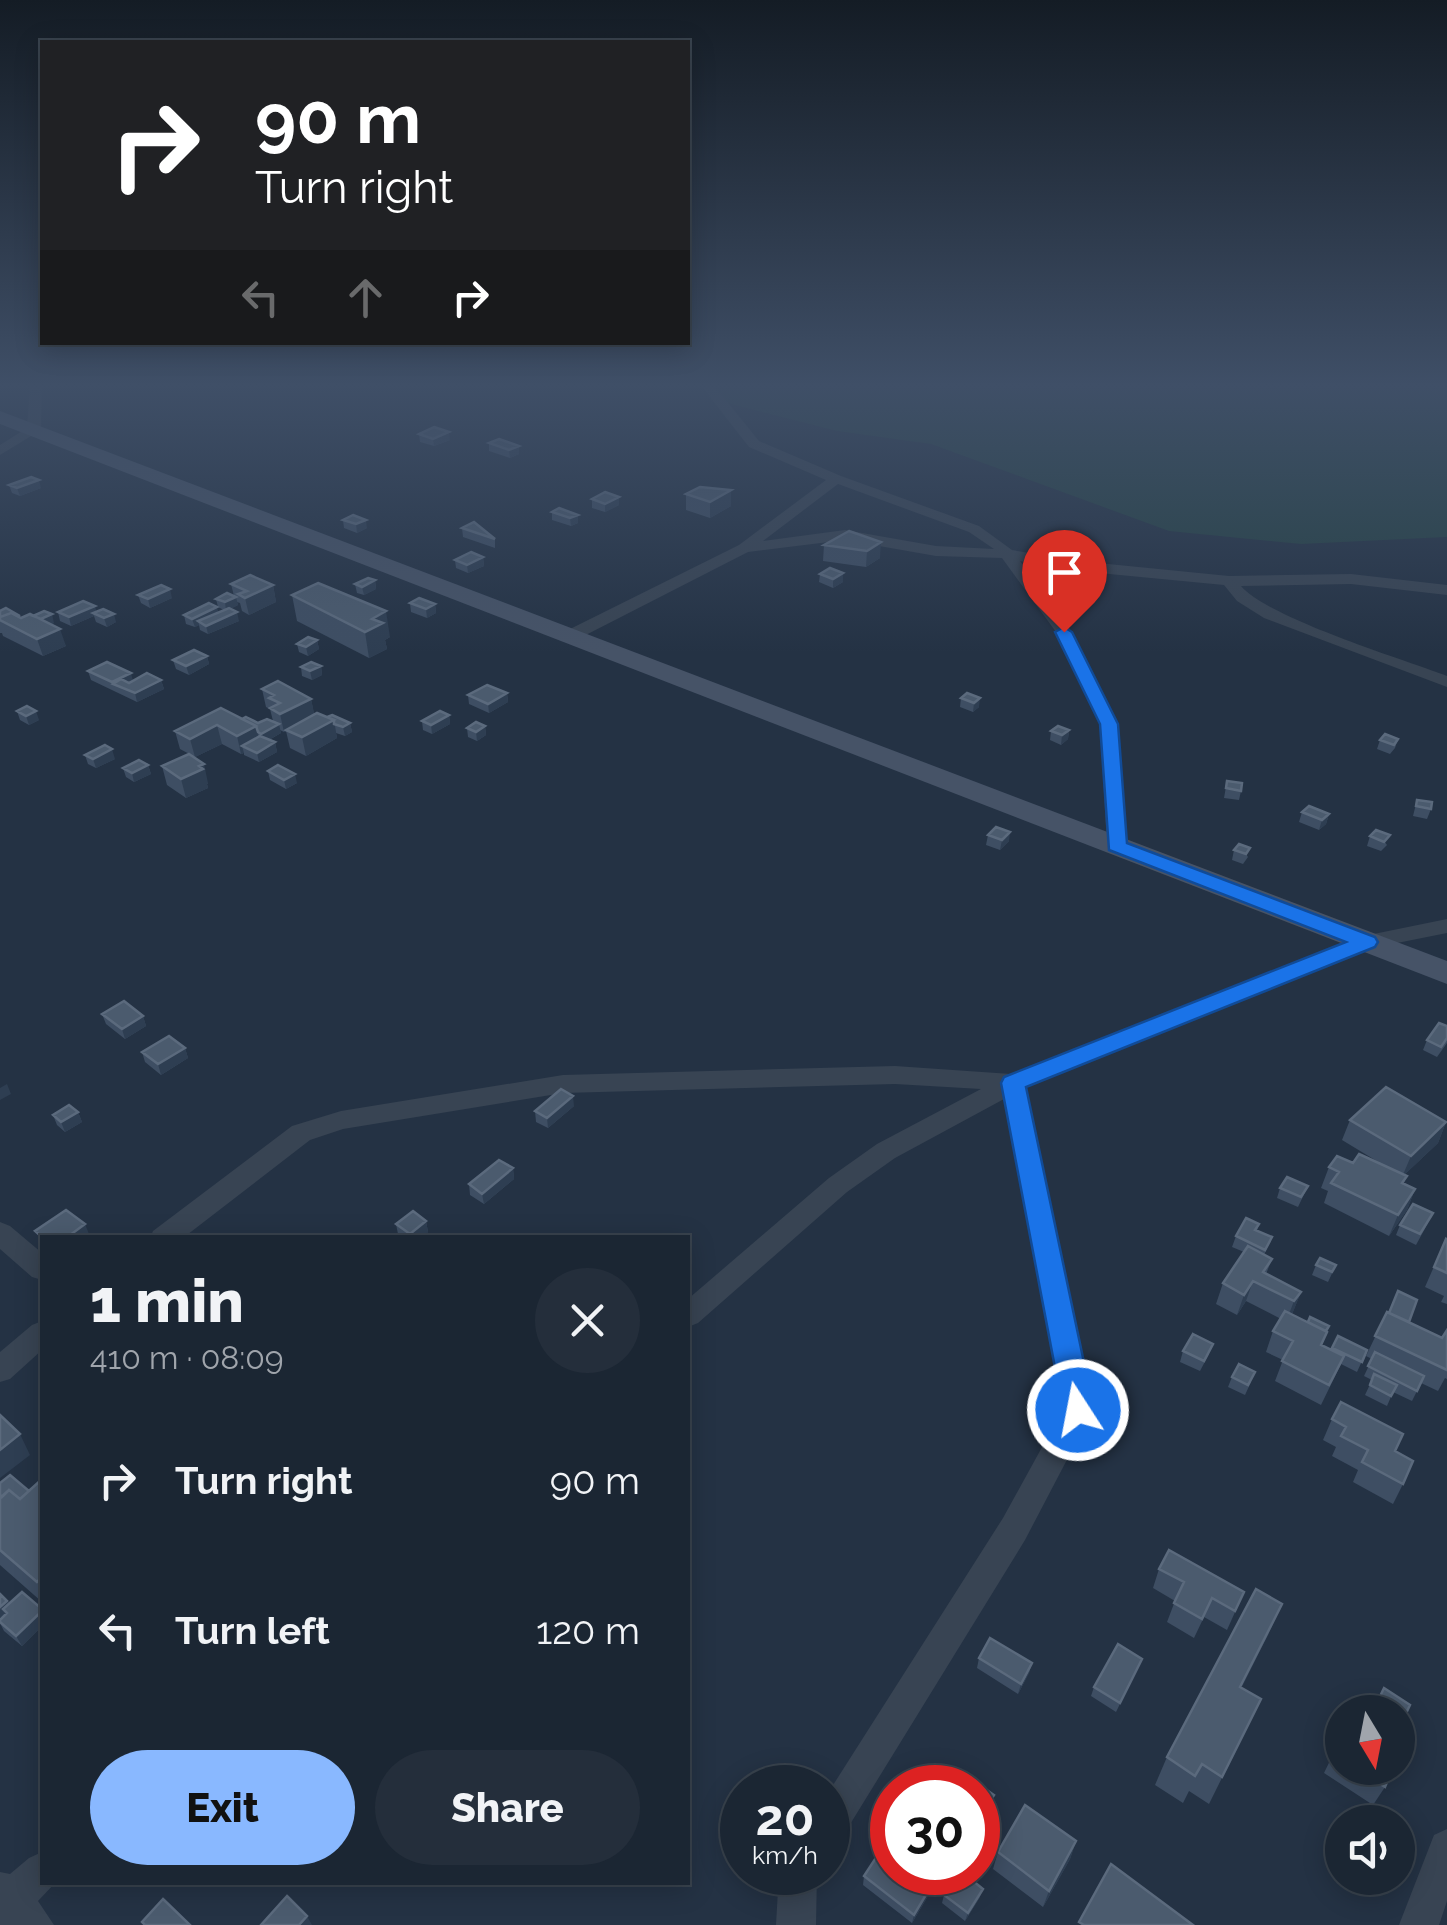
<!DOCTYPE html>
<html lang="en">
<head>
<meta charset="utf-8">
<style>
	:root { --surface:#1b2633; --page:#242e3b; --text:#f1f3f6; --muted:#a0a5ac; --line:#39434e; --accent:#89b8ff }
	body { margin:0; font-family:Raleway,sans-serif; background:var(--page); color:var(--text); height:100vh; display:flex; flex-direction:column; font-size:38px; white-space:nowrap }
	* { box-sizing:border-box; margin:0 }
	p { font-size:32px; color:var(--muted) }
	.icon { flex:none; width:55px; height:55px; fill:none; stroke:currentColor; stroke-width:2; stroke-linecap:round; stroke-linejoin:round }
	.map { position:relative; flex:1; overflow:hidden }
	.drawer { position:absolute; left:40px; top:1235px; width:650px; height:650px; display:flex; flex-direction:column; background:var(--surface); border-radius:0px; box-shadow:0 5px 25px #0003,0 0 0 2px var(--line) }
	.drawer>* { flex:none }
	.top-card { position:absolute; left:40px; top:40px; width:650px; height:305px; border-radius:0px; box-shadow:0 5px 25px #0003,0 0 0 2px var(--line); background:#202124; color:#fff; overflow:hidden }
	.needle { width:65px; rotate:170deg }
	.tools { position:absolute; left:1325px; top:1695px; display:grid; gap:20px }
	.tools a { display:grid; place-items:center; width:90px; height:90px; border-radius:50%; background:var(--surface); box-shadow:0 5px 25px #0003,0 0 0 2px var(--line); font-size:50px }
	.speed { position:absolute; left:720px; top:1765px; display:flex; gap:20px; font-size:50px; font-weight:700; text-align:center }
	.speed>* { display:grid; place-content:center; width:130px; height:130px; border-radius:50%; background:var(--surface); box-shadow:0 5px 25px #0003,0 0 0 2px var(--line); line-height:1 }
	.speed small { font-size:25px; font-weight:400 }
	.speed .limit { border:15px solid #d22; background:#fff; color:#111 }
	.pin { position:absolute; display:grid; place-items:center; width:85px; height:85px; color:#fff; margin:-102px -42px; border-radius:50% 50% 50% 0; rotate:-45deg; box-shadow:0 0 10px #0007 }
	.pin .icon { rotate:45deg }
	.me { position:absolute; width:110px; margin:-55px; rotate:349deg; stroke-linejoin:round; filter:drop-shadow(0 0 8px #0008) }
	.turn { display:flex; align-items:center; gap:35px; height:210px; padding:0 50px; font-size:45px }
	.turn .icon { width:130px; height:130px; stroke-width:2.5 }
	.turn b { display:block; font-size:70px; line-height:85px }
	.lanes { display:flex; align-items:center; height:95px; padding:0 50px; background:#0003; justify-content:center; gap:50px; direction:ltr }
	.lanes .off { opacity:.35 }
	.round { display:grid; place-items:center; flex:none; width:105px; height:105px; border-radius:52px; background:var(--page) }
	.head { display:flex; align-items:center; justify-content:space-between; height:170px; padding:0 50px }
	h1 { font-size:60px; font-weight:800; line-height:75px }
	.button { display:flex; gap:20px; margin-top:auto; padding:20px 50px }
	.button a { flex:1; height:115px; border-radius:60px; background:var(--accent); color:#111; font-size:40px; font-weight:800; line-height:115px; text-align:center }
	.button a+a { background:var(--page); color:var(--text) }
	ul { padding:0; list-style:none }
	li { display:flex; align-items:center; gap:30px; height:150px; padding:0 50px }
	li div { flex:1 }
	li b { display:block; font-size:38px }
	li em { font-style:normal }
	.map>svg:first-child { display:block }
	.green { fill:#264245 }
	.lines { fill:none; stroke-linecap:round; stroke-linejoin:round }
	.street { fill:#384453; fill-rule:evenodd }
	.secondary { fill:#465367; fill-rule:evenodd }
	.wall { fill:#3e4e63 }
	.shaded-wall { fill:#2e3e52 }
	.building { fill:#4b5b6e; stroke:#5b6a7d; stroke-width:2.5 }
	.route { fill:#1a73e8; stroke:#114b97; stroke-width:2.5 }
</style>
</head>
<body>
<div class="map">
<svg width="1447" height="1925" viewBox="0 0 1447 1925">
	<rect width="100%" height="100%" fill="#243244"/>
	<path class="green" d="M714,383H1447V537L1301,544L1169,531L931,444L837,431L727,403Z"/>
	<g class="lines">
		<path class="street" d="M30,383H42L41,430L0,455V445L27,428Z
			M699,383H712L759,441L841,476L979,526L1012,550L1078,561L1229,576L1351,574L1447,585V595L1351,584L1241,586C1268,618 1402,659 1447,676V687L1264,618L1237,601L1224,585L1078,571L1020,561L1072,632L1118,724L1127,846L1117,852L1107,846L1100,724L1056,632L1002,558L936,556L845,540L748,552L576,640H564V632L739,545L826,480L749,447ZM838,484L969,532L994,549L936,546L845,530L763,541Z
			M1447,919V933L1372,948L1026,1087L1093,1410L1025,1540L841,1839L828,1845V1793L1003,1518L1063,1409L1004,1099L895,1158L847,1192L698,1323L688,1327V1299L829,1178L877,1144L981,1089L895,1084L563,1093L343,1129L310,1140L183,1238H150L153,1231L292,1126L341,1111L563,1075L895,1066L1011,1074L1359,937Z
			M0,1222L10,1226L42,1253V1280L32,1277L0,1249Z
			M42,1321V1350L10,1379L0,1382V1352L32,1325Z
			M1447,1829V1901L1439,1925H1399L1434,1835Z
			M42,1852V1882H56L38,1901L54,1925H0V1872L10,1874L29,1858Z
			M779,1872H817L816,1925H776Z"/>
		<path class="secondary" d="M0,411L1447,961V984L0,424Z"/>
	</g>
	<path class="wall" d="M419,434L450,440L434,446L420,442Z
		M489,443L519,446V454L510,458L489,451Z
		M9,485L41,488L20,496L12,493Z
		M731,490V506L710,518L686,510V494Z
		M619,497V505L605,512L592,508V499Z
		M559,508L578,523L571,526L552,520V512Z
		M343,520L367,528L357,533L344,528Z
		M462,528L495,539V548L463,537Z
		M849,531L880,558L866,567L823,561L824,545Z
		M483,557L484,566L468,573L456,568L455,560Z
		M820,574L843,582L833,588L819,582Z
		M375,580L376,589L364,595L357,593L355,584Z
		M231,584L273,585L276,602L249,615L242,611L240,603L237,602L238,605L230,609L239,621L208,634L200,630L199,625L195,627L186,624L184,615L219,612L224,610L218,607L216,599L234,596Z
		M138,595L172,598L150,608L141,603Z
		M292,595L390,637L385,640L387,649L369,658L297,621Z
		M410,603L435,604L436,613L427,618L411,612Z
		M0,611L20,616L21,618L54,623L51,624L66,646L43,656L3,636L2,633H0Z
		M58,612H96L116,622L107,627L96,622L94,616L71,626L60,621Z
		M317,640L319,649L308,656L299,652L297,644Z
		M207,656L209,664L189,675L176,669L173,660Z
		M321,666L322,675L312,680L302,676L301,667Z
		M88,671L133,680H161L164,689L137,702L91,680Z
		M278,681L311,699L314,714L317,713L327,717L332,715L350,723L352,732L345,736L336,733L337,738L306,756L290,748L286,731L284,732L280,730L281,733L269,740L275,742L277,752L259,762L244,755V753L241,754L222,744L195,757L180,749L175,731L221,708L242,719L246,717L258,723L267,719L273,721L270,709L266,707L262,689Z
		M507,693L508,702L489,713L469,704L468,695Z
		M967,693L979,707L973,712L960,707L961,698Z
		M17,711L39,720L29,725L20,720Z
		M449,715L450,724L432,734L423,730L422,721Z
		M485,726L486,735L477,741L468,737L467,728Z
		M1069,730L1068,739L1061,745L1050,740L1051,731Z
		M1398,739L1395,748L1390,754L1377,749L1380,740Z
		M85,755L115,759L96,768L88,764Z
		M148,765L151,774L134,782L126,777L123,768Z
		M162,766L208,783L207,784L208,788L186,798L167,785Z
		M268,771L297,783L286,789L270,780Z
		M1227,781L1241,791L1239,800L1224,798Z
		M1417,800L1431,809L1427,819L1413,816Z
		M1302,812L1329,814L1326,824L1319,830L1299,822Z
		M1376,830L1387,845L1381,851L1367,846L1370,836Z
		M988,835L1009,841L1000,850L986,845Z
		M1239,844L1248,857L1243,864L1232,860L1234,850Z
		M102,1014L143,1016L146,1026L125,1039L106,1024Z
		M1447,1026V1043L1437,1057L1423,1050L1427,1040Z
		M185,1048L188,1058L161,1075L145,1062L142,1052Z
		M574,1106L548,1128L536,1122L535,1111Z
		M78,1112L82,1122L65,1132L57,1125L53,1115Z
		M1350,1120L1446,1122L1438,1143L1404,1175L1407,1176L1404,1183L1415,1189L1407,1210L1389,1236L1324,1203L1328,1191L1321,1188L1329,1167L1353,1163L1385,1166L1342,1140Z
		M513,1168L514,1179L484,1204L470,1195L469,1184Z
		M1308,1186L1298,1207L1277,1198L1280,1188Z
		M426,1221L428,1232L421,1238H402L398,1234L396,1224Z
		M1428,1223L1416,1245L1396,1235L1400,1225Z
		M1259,1224L1257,1231L1272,1237L1264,1255L1272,1259L1266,1274L1301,1292L1292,1314L1327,1332L1322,1345L1332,1350L1338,1336L1367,1350L1357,1372L1341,1364L1321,1405L1275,1381L1283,1360L1266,1352L1273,1331L1281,1319L1246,1301L1237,1315L1216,1304L1223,1283L1244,1252L1232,1247L1236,1236Z
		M1446,1239L1447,1240V1304L1441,1302L1444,1296L1425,1287Z
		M1316,1265H1336L1328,1282L1312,1275Z
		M1387,1312L1442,1338L1447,1330V1379L1445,1378L1438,1391L1421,1383L1412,1401L1393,1392L1387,1406L1365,1395L1372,1380L1364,1376L1372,1359L1366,1356Z
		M1183,1351L1209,1354L1200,1371L1180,1362Z
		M1232,1377L1251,1382L1245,1395L1228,1387Z
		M1332,1419L1395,1451L1403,1484L1393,1504L1353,1482L1358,1470L1332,1456L1336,1447L1323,1440Z
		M42,1479V1602L0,1565V1483L29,1491Z
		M1159,1569L1244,1592L1227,1630L1204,1617L1194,1638L1167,1622L1175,1601L1153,1588Z
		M0,1594L9,1603L42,1609V1626L22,1646L4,1631L0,1623Z
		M1269,1633L1241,1687L1261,1699L1209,1804L1189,1791L1183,1803L1155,1785L1167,1757Z
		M979,1658L1032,1663L1029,1673L1018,1694L977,1668Z
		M1142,1659L1116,1712L1091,1696L1094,1687Z
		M1342,1736V1768H1393L1385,1787L1373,1805L1324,1773Z
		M978,1788L994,1795L991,1804L980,1822L978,1820Z
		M1076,1841L1070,1859L1043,1907L993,1869L998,1852Z
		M864,1876L928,1896L912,1923L863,1885Z
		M944,1895L980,1897L965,1921L942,1903Z"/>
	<path class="shaded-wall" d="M449,432L450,440L434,446L433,439Z
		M519,446V454L510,458L509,450Z
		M39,480L41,488L20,496L17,488Z
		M731,490V506L710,518V502Z
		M619,497V505L605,512V504Z
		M578,515V523L571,526L570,518Z
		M366,520L367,528L357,533L356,524Z
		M881,542L880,558L866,567L867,551Z
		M483,557L484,566L468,573L467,565Z
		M843,573V582L833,588V579Z
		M375,580L376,589L364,595L362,587Z
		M273,585L276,602L249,615L245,598Z
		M170,589L172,598L150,608L148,599Z
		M236,597L238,605L226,611L225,602Z
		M435,604L436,613L427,618L426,609Z
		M95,606L97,614L93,613L94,616L71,626L69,617Z
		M217,607L219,615L198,621L199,625L195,627L192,619Z
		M386,611L390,637L385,640L387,649L369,658L365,632L372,619Z
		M237,612L239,621L208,634L206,626Z
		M52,614L54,623L40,630L37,621Z
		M114,614L116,622L107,627L104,618Z
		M60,629L66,646L43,656L37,639Z
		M317,640L319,649L308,656L306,647Z
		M207,656L209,664L189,675L186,666Z
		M321,666L322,675L312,680L310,671Z
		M131,673L133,681L113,684L112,682Z
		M161,680L164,689L137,702L135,693Z
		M507,693L508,702L489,713L488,704Z
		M980,698L979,707L973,712L974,703Z
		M311,699L315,717L284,732L280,714Z
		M36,711L39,720L29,725L26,716Z
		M449,715L450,724L432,734L431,725Z
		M334,720L337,738L306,756L302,737Z
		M350,723L352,732L345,736L343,727Z
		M279,724L281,733L263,743L261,734Z
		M217,725L222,744L195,757L190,739Z
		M256,726L260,744L242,746L244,753L241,754L237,736Z
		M485,726L486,735L477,741L476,732Z
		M1069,730L1068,739L1061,745L1062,735Z
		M275,742L277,752L259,762L257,753Z
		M112,749L115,759L96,768L93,759Z
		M204,764L208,783L207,784L208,788L186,798L181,779Z
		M148,765L151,774L134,782L132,773Z
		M295,774L297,783L286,789L284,780Z
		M1329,814L1326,824L1319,830L1322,820Z
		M1010,832L1009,841L1000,850L1002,840Z
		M143,1016L146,1026L125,1039L122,1029Z
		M185,1048L188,1058L161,1075L158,1064Z
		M7,1084L11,1094L0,1100V1088Z
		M573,1096L574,1106L548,1128L547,1118Z
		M78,1112L82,1122L65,1132L61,1122Z
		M1446,1122L1438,1143L1402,1177L1411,1156Z
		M513,1168L514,1179L484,1204L482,1194Z
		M1415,1189L1407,1210L1389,1236L1398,1215Z
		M426,1221L428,1232L421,1238H410V1234Z
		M85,1224L89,1234L85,1238H66Z
		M1253,1281L1246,1301L1237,1315L1244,1295Z
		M1301,1292L1293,1312L1286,1322L1294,1301Z
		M20,1434L30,1455L0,1478V1450Z
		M42,1577V1592L37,1582Z
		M7,1601L13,1610L3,1609L7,1616L0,1622V1607Z
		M1282,1604L1269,1633L1228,1715L1240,1687Z
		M42,1611V1626L22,1646L16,1636Z
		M1032,1663L1029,1673L1018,1694L1021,1684Z
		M994,1795L991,1804L980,1822L982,1813Z
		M1076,1841L1070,1859L1043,1907L1049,1891Z
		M930,1888L928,1896L912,1923L914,1915Z
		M983,1889L980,1897L965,1921L968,1913Z
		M307,1916L312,1925H299Z"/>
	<path class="building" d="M434,427L449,432L433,439L419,434Z
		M499,439L519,446L509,450L489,443Z
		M31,477L39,480L17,488L9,485Z
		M700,487L731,490L710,502L686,494Z
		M605,492L619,497L605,504L592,499Z
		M559,508L578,515L570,518L552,512Z
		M353,515L366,520L356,524L343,520Z
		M474,522L495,539L462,528Z
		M849,531L881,542L867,551L824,545Z
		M471,552L483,557L467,565L455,560Z
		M830,568L843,573L833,579L820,574Z
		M250,575L273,585L245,598L238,594L247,591L231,584Z
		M368,578L375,580L362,587L355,584Z
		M318,583L386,611L372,619L383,623L365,632L292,595Z
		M161,585L170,589L148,599L138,595Z
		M227,593L236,597L225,602L216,599Z
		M419,598L435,604L426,609L410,603Z
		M83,601L95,606L69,617L58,612Z
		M209,603L217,607L192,619L184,615Z
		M6,608L20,616L11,613L0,617V611Z
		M229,608L237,612L206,626L198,621Z
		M103,609L114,614L104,618L93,613Z
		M44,611L52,614L41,619L33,616Z
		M11,613L21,618L30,614L60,629L37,639L0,620V617Z
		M308,637L317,640L306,647L297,644Z
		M194,650L207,656L186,666L173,660Z
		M107,662L131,673L112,682L88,671Z
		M311,662L321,666L310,671L301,667Z
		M147,673L161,680L135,693L113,684L121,679L129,683Z
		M278,681L311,699L280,714L270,708L280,703L269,698L274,695L262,689Z
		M487,685L507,693L488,704L468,695Z
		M967,693L980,698L974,703L961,698Z
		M27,706L36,711L26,716L17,711Z
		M221,708L256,726L237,736L217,725L190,739L175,731Z
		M440,711L449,715L431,725L422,721Z
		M317,713L334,720L302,737L286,730Z
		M332,715L350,723L343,727L334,724V720L327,717Z
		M246,717L258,723L267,719L279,724L261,734L258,732L256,726L242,719Z
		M476,722L485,726L476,732L467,728Z
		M1058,726L1069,730L1062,735L1051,731Z
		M1385,734L1398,739L1394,745L1380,740Z
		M260,736L275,742L257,753L242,746Z
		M105,745L112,749L93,759L85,755Z
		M189,754L204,764L199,766L203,769L181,779L162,766Z
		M139,760L148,765L132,773L123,768Z
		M278,765L295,774L284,780L268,771Z
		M1227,781L1242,783L1241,791L1226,788Z
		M1417,800L1432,802L1431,809L1416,806Z
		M1309,806L1329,814L1322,820L1302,812Z
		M996,827L1010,832L1002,840L988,835Z
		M1376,830L1390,835L1384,842L1370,836Z
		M1239,844L1250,848L1246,854L1234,850Z
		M124,1001L143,1016L122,1029L102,1014Z
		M1439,1023L1447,1026V1038L1441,1047L1427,1040Z
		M169,1036L185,1048L158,1064L142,1052Z
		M1386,1087L1446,1122L1411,1156L1350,1120Z
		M561,1089L573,1096L547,1118L535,1111Z
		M69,1105L78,1112L61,1122L53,1115Z
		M1359,1154L1407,1176L1402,1183L1415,1189L1398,1215L1331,1183L1339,1172L1329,1167L1337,1156L1353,1163Z
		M499,1160L513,1168L482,1194L469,1184Z
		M1287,1177L1308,1186L1301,1197L1280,1188Z
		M1413,1204L1433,1213L1420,1234L1400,1225Z
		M66,1210L85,1224L66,1238H43L35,1231Z
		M413,1211L426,1221L410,1234L396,1224Z
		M1246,1218L1259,1224L1255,1230L1272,1237L1265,1250L1236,1236Z
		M1446,1239L1447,1240V1273L1434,1267Z
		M1248,1246L1272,1259L1263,1272L1301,1292L1294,1301L1253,1281L1244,1295L1223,1283Z
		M1320,1258L1336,1265L1332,1272L1316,1265Z
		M1398,1291L1417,1300L1409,1322L1389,1313Z
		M1285,1311L1327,1332L1321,1345L1344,1356L1329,1385L1282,1361L1293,1341L1273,1331Z
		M1387,1312L1442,1338L1447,1330V1370L1375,1336Z
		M1310,1317L1329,1326L1326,1331L1308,1322Z
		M1193,1334L1213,1344L1204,1361L1183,1351Z
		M1338,1336L1367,1350L1362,1362L1332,1348Z
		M1375,1352L1424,1376L1417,1391L1368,1366Z
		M1239,1364L1255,1372L1248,1385L1232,1377Z
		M1374,1374L1397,1385L1391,1396L1370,1385Z
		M1341,1402L1403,1434L1395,1451L1413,1461L1403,1484L1362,1462L1368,1450L1341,1436L1346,1427L1332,1419Z
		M0,1415L20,1434L0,1450Z
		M10,1475L29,1491L20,1499L9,1490L2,1497L0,1495V1483Z
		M42,1479V1577L37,1582L0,1550V1498L9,1490L20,1499Z
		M1169,1550L1244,1592L1235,1611L1212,1598L1202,1619L1174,1603L1184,1582L1159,1569Z
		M1256,1589L1282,1604L1240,1687L1261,1699L1222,1777L1202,1764L1195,1776L1167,1757Z
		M22,1592L42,1609V1611L16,1636L0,1622V1620L7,1613L3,1609Z
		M0,1594L7,1601L0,1607Z
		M990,1638L1032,1663L1021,1684L979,1658Z
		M1118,1644L1142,1659L1120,1703L1094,1687Z
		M1384,1688L1410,1705L1400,1726L1398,1724V1712H1380L1374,1709Z
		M1342,1738V1760L1335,1755Z
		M1354,1768H1393L1385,1787Z
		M975,1782L994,1795L982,1813L978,1810V1788H971Z
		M1025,1805L1076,1841L1049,1891L998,1852Z
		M881,1850L892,1859V1872H911L930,1888L914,1915L864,1876Z
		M1111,1864L1193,1925H1084L1079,1922Z
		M957,1872H962L983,1889L968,1913L944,1895Z
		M287,1896L307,1916L299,1925H261Z
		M163,1899L190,1925H145L142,1922Z"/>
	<linearGradient id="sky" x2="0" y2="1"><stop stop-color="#141c25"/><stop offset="0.59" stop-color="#3f4f67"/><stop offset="1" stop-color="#3f4f67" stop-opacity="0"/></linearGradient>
	<rect width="1447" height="653" fill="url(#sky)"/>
	<path class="route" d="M1064,627L1072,632L1118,724L1127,843L1375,937L1378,942L1375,947L1026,1087L1094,1410L1089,1420L1078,1423L1068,1420L1063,1410L1001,1083L1004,1077L1346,942L1109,850L1100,724L1055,632Z"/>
</svg>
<div class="tools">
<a><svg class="needle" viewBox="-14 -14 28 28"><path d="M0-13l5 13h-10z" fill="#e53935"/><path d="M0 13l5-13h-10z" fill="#a0a5ac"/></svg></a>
<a><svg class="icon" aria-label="sound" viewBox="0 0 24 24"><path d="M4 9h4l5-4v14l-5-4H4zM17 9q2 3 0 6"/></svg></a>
</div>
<div class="speed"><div>20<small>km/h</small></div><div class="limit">30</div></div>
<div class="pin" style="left:1064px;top:632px;background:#d93025"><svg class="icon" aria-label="arrive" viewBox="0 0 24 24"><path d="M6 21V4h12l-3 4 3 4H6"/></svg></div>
<svg class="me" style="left:1078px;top:1410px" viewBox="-20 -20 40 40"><circle r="17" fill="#1a73e8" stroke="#fff" stroke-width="3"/><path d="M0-11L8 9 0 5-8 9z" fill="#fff"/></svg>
<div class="top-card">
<div class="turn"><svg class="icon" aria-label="right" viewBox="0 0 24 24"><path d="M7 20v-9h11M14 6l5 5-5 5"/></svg><div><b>90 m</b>Turn right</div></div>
<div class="lanes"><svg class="icon off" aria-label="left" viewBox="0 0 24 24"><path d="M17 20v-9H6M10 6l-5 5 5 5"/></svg><svg class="icon off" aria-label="ahead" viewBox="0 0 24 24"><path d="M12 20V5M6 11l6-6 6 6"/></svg><svg class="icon" aria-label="right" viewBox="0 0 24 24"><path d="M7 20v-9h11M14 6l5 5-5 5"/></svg></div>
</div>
<section class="drawer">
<div class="head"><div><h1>1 min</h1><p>410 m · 08:09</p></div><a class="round"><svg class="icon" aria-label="close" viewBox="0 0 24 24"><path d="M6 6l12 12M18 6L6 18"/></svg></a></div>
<ul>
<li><svg class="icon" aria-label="right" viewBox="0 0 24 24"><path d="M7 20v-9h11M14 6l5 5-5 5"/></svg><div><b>Turn right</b></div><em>90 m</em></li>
<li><svg class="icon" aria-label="left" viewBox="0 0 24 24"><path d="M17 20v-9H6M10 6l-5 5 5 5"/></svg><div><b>Turn left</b></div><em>120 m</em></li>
</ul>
<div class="button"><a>Exit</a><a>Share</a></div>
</section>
</div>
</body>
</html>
